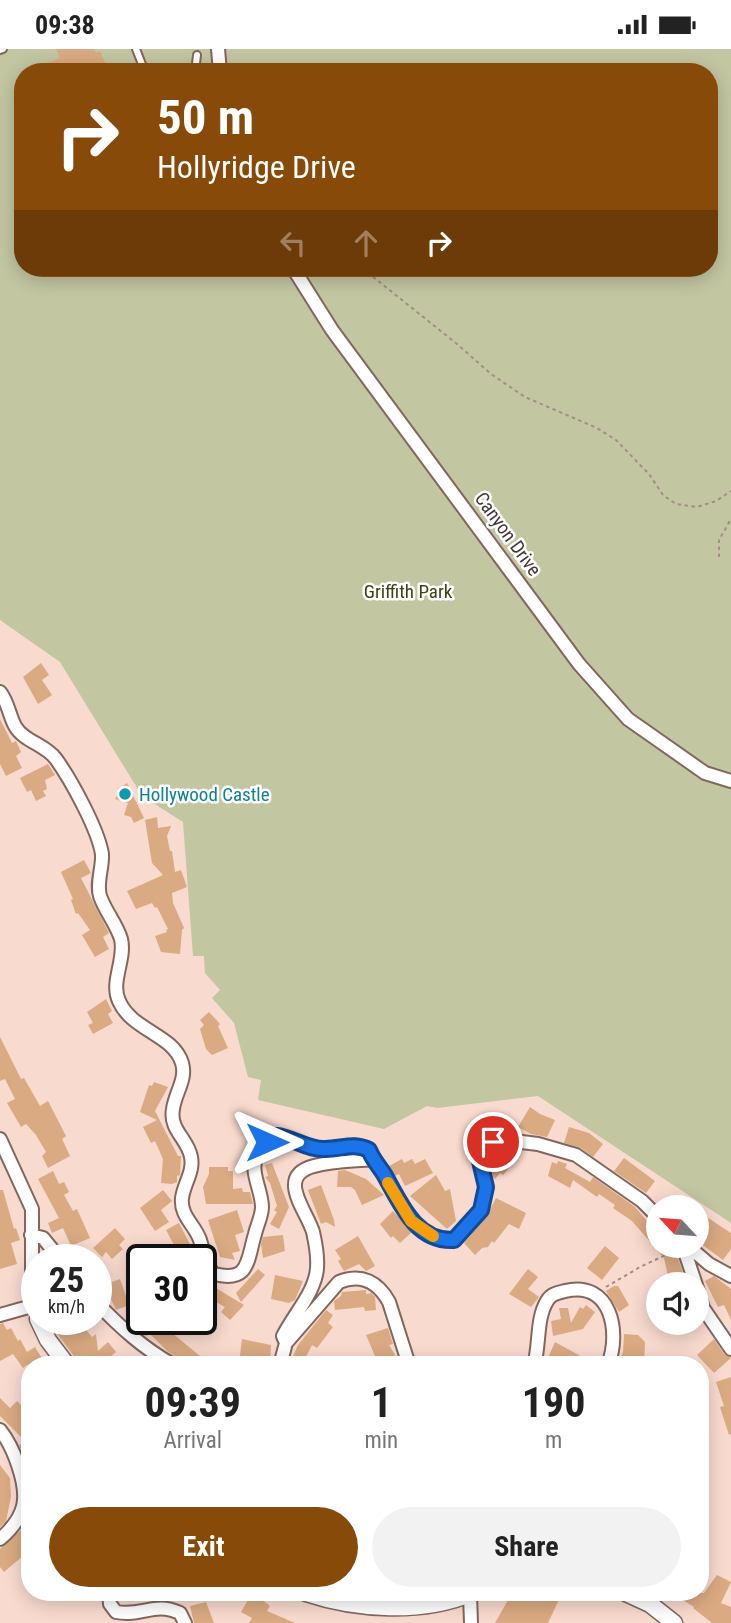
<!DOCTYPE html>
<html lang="en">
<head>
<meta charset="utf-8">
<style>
	:root { --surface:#fff; --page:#f2f2f2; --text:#222; --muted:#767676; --accent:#874a09 }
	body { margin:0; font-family:"Roboto Condensed",sans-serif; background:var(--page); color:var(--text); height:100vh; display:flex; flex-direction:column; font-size:26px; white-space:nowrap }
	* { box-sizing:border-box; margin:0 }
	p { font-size:23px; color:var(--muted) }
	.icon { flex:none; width:38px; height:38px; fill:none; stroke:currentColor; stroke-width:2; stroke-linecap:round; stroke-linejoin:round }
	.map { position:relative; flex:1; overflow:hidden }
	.side { position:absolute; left:21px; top:1307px; width:688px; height:245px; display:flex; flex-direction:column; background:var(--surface); border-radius:28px; box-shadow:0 4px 18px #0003 }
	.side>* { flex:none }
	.top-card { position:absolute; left:14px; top:14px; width:704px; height:214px; border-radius:28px; box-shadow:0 4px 18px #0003; background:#874a09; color:#fff; overflow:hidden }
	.needle { width:46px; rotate:296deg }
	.fabs { position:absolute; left:646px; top:1146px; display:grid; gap:14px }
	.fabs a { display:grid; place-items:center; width:63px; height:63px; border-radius:50%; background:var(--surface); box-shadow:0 4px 18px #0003; font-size:35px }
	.speed { position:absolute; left:21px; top:1195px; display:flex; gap:14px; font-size:35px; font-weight:700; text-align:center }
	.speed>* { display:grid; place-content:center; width:91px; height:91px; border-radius:50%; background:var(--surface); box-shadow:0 4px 18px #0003; line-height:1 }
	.speed small { font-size:18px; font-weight:400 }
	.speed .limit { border:4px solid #111; border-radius:10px; background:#fff; color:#111 }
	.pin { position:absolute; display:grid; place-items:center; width:60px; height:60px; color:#fff; margin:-30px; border:4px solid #fff; border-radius:50%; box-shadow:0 2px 7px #0007 }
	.me { position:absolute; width:77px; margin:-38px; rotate:90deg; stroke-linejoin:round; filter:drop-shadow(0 0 5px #0008) }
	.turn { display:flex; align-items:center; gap:24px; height:147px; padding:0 28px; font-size:32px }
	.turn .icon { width:91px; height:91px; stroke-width:2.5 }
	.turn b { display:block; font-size:49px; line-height:60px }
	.lanes { display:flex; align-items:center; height:66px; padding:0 28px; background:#0003; justify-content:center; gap:35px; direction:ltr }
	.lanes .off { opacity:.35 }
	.eta { display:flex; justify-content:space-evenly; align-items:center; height:119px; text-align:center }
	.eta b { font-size:42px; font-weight:700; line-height:49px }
	.action { display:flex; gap:14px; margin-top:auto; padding:14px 28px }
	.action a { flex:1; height:80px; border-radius:42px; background:var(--accent); color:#fff; font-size:28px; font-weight:700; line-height:80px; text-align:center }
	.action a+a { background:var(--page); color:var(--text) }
	.status { display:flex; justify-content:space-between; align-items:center; height:49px; padding:0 35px; background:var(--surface); direction:ltr }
	.status svg { height:19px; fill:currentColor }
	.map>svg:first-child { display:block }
	.green { fill:#c2c6a1; fill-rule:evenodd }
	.building { fill:#daaa82 }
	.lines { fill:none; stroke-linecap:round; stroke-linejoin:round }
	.service-casing { stroke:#82675e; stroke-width:10 }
	.minor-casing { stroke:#82675e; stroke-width:16 }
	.tertiary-casing { stroke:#82675e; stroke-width:19 }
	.path { stroke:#a38d86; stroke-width:2; stroke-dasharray:3.5 3.5; stroke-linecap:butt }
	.service { stroke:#fff; stroke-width:6 }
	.minor { stroke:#fff; stroke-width:12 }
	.tertiary { stroke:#fff; stroke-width:16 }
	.route-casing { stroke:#114b97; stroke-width:18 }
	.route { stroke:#1a73e8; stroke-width:12 }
	.slow { stroke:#f59e0b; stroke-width:12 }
	.culture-dot { fill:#0f9aa8; stroke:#fff; stroke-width:2.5 }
	.labels { text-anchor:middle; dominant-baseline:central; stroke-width:5; stroke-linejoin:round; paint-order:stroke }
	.street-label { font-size:19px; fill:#433733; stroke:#fff }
	.park-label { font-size:19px; fill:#3f4115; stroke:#fff }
	.culture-label { font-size:19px; fill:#0d838f; stroke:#fff; text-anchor:start }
</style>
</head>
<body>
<div class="status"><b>09:38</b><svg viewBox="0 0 49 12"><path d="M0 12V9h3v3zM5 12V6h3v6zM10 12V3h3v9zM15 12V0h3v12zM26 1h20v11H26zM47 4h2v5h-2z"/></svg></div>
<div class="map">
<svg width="731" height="1574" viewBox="0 0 731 1574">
	<rect width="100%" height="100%" fill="#f9dacf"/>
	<path class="green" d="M0,0H731V1174L538,1047L437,1059L427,1057L384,1080L258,1051L261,1031L248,1028L234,974L212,949L220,941L205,924L204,907H193L183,773L142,747L60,613L0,571ZM23,23H709V219H23Z"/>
	<path class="building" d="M56,0H94L96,4L100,2L109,23H51L48,14L60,9Z
		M41,614L49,626L42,631L52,646L38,655L23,628Z
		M0,670L12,694L16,692L21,703L16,707L22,719L6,727L0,715Z
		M48,715L55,726L45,731L47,740L43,742L46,747L36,752L31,741L27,743L20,729Z
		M127,734L144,769L134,774L131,768L124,766L128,754L115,750L119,743L118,740Z
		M157,768L158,779L171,777L167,787L170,802H172L175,823L181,821L187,838L172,844L173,854L184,879L182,881L180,905L161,903L155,887L167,883L166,881L168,880L157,858L155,859L152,854L136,860L127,842L163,826L152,814L145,771Z
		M84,811L91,824L81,829L109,884L103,888L109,900L95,908L82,886L90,881L78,864L76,865L71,851L73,850L61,823Z
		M106,950L112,962L108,965L113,974L93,985L88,976L93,974L87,963Z
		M209,963L220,975L218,977L228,999L212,1006L206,1000L200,980L204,976L200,971Z
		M0,988L21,1030L24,1029L40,1057L48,1052L66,1087L62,1090L70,1107L48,1119L42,1107L46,1103L36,1086L26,1075L21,1078L7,1054L15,1050L5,1030L0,1032Z
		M154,1033L168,1038L155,1062L178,1107H181L180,1126L177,1127V1133L172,1135L161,1134L163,1110L155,1092L151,1094L143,1078L157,1071L140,1063L149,1036L152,1037Z
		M530,1058L540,1065L555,1071L547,1088L531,1085L518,1078Z
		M569,1078L589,1084L603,1095L593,1108L581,1099L564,1094Z
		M506,1100L516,1106L506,1123L503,1126L500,1124L495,1130L493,1128L489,1111L493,1105L501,1101L503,1103Z
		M624,1109L655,1132L646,1144L614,1122Z
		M402,1110L404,1114L412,1110L415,1115L425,1110L433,1124L405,1137L399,1125L395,1127L389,1117Z
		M558,1112L567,1115L565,1119L590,1133L593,1128L635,1158L658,1185V1197H669L677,1206L687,1236H670L664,1209L632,1172L613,1159L615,1156L599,1145L597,1148L573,1131L570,1139L548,1127L552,1113L557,1115Z
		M272,1114L289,1158L279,1180L270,1175L277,1163L274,1161L277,1157L270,1134L265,1128L268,1127L265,1116Z
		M209,1118H228V1122H233V1140L242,1139L243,1143H250L253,1155H206L203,1138L209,1125Z
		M345,1121L366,1130L384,1146L362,1156L355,1141L351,1138H337L338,1122Z
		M53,1122L59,1135L64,1133L69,1143L64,1146L73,1162L77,1160L90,1189L71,1197L63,1179L52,1184L48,1174L59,1169L38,1130Z
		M436,1126L445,1142L450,1140L456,1172L447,1180L410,1147Z
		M321,1136L334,1171L335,1178L326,1173L321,1175L308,1141Z
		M0,1141H3L14,1180L16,1179L20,1191L11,1194L17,1215L0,1220Z
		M163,1141L172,1152L161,1161L169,1173L155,1182L140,1159Z
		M496,1149L526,1164L519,1180L509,1175L494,1194L492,1192L488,1198L482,1199L475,1206L464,1194L487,1167Z
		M237,1161L244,1183L235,1186L240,1202L232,1204L235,1211L220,1208L208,1171Z
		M696,1161L731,1184V1200L723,1211L696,1191Z
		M393,1162L412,1183L400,1194L393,1187L391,1189L380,1175Z
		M179,1174L193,1201L191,1202L196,1211H182L166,1181Z
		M115,1179L125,1190L119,1196L123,1200L112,1210L106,1203L102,1208L93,1199Z
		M283,1186L285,1202L263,1209L261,1195L263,1188Z
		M358,1187L375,1217L366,1222L359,1215L344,1222L338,1212L341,1210L335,1201Z
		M605,1197L619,1209L602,1231L587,1219Z
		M258,1220L265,1226L241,1253L236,1244Z
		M528,1220L538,1228L528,1240L539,1248L531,1258L509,1245Z
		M275,1226L303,1232L295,1251L289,1254L271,1250Z
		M714,1227L731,1240V1271L724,1256L718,1258L705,1232Z
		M120,1230L129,1256L116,1261L111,1250L107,1252L104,1248L99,1238Z
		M201,1230L244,1256L230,1271L221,1263L225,1258L201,1245Z
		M614,1237H618L629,1256L619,1263L606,1242Z
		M366,1241V1245L371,1244L375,1248L376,1261L365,1262L364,1258L335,1261L334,1252L341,1247L342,1243Z
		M586,1256L595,1263L583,1280L553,1287L551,1272L561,1270L559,1259H568L571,1274L580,1258L583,1260Z
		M142,1259V1270H155L211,1316H182L178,1309L168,1303L149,1284L146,1287L138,1281L129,1273Z
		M326,1261L333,1266L328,1274L333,1278L317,1299L312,1296L302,1316H289L298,1296Z
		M70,1271L79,1279L82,1276L92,1288L96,1285L98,1302L108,1293L116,1303L100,1316H87L83,1311L79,1314L56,1283Z
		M3,1274L7,1281L11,1279L18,1292L20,1290L27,1303L35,1298L46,1316H27L23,1319L13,1305L0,1312V1275Z
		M388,1279L393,1295L389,1296L397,1309L378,1314L366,1286Z
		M624,1285L638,1286L645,1293L644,1316H618L623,1303Z
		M242,1290L271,1296L270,1316L239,1315Z
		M714,1290L724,1305L731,1309L714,1324L697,1306Z
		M555,1293L597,1316H545Z
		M731,1328V1385L729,1386L720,1358L724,1357L716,1333Z
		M0,1349L10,1359L17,1352L26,1361L22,1364L28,1370L25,1376L30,1381V1421L19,1396L26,1393L0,1367Z
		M0,1416L10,1429L11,1448L6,1472L0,1478Z
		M30,1473V1501L4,1523L0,1518V1500Z
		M717,1526L731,1533L721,1554L731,1558V1574H712L693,1559L694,1558L671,1544H704Z
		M252,1544H262L260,1549L270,1557L267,1562L295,1574H249L252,1569L241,1563Z
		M512,1544H562L548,1574H495Z
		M206,1553L214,1574H194L190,1557Z"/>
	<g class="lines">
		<defs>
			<path id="service" d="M136,0L145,23
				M0,1L3,0
				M195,23L197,6"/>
			<path id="minor" d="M218,0L220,23
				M293,219L332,281L579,615L628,670L705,724L731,732
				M0,643C8,653 9,666 15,677C24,693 45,695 56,710C71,731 98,780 102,805C103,818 96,834 100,847C105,862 116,874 121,890C126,910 110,933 119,952C132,982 173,985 182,1014C187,1030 175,1044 173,1060C169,1081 188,1090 191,1108C194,1123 184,1134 182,1149C180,1167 195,1176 200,1191C205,1206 202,1212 214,1225C250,1234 247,1211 255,1185C257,1176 262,1167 262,1158C262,1141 249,1123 257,1105C261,1097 269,1091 277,1087C293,1089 309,1101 325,1100C342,1100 354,1092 369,1101C373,1110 379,1117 384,1125C400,1153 416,1193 454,1191L481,1161L486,1138L479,1108L485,1097L505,1091L538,1095L576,1106L642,1152L658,1168
				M0,1090L32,1160V1257L0,1266
				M31,1186L43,1189L61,1211
				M687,1197L686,1206L696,1236
				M688,1197L709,1215L731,1227
				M696,1236L703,1259L731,1300
				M96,1253C120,1278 143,1299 173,1316
				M286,1294L283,1287C293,1267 311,1248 316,1226C319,1213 316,1196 313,1183C307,1162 275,1127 314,1117C333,1112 353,1112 373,1110
				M280,1316L286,1294L339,1233C361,1224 378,1233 389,1253L409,1316
				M534,1316C540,1296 536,1270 547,1252C551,1245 557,1244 565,1242C611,1231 621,1283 608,1316
				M0,1381C8,1391 14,1404 18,1416C29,1448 27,1467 0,1490
				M109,1544L110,1555L116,1563C143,1568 154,1552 180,1564L185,1574
				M470,1545L471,1574"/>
			<path id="tertiary" d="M38,1270L48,1291L67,1316
				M306,1544C357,1561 422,1565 472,1544
				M626,1544L650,1555L674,1574"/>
		</defs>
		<use href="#service" class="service-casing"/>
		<use href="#minor" class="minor-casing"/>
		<use href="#tertiary" class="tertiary-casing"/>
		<path class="path" d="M362,219L457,295L491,325L525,348L597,379L616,391L649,425L663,446L676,455L697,458L716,452L731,442
			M719,508V491L731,470
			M606,1238L640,1218L672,1203"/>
		<use href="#service" class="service"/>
		<use href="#minor" class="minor"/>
		<use href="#tertiary" class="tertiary"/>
	</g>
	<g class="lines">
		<defs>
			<path id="route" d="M267,1093L277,1087C293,1089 309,1101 325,1100C342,1100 354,1093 369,1101C373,1111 379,1117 384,1125C400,1153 415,1193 454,1191L481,1161L486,1138L479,1108L485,1097L493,1093"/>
		</defs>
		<use href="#route" class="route-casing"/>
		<use href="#route" class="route"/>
		<path class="slow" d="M388,1134L411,1172L433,1187"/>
	</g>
	<circle class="culture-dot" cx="125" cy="745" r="7"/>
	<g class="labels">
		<g class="street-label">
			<text transform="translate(508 485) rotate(54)">Canyon Drive</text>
		</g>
		<g class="park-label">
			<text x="408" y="542">Griffith Park</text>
		</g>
		<g class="culture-label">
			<text x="139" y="745">Hollywood Castle</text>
		</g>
	</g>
</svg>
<div class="fabs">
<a><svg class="needle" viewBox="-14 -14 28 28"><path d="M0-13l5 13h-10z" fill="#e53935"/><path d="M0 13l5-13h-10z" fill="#767676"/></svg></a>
<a><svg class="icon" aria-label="sound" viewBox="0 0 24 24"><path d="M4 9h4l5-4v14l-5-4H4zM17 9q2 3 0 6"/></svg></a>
</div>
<div class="speed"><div>25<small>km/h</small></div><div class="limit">30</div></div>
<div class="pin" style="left:493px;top:1093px;background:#d93025"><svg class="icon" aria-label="arrive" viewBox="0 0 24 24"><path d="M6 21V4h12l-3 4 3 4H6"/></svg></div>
<svg class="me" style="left:267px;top:1093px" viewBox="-20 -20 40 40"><path d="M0-17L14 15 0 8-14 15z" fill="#1a73e8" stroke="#fff" stroke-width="4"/></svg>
<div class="top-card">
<div class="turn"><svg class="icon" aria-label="right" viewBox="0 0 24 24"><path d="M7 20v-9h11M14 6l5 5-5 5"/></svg><div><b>50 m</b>Hollyridge Drive</div></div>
<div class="lanes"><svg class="icon off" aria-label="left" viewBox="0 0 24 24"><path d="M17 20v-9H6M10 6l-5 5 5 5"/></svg><svg class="icon off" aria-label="ahead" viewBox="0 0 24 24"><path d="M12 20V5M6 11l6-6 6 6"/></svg><svg class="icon" aria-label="right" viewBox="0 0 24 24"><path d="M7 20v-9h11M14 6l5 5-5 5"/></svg></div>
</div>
<section class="side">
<div class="eta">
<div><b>09:39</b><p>Arrival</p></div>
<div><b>1</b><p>min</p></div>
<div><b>190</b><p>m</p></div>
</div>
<div class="action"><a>Exit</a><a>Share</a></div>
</section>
</div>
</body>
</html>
